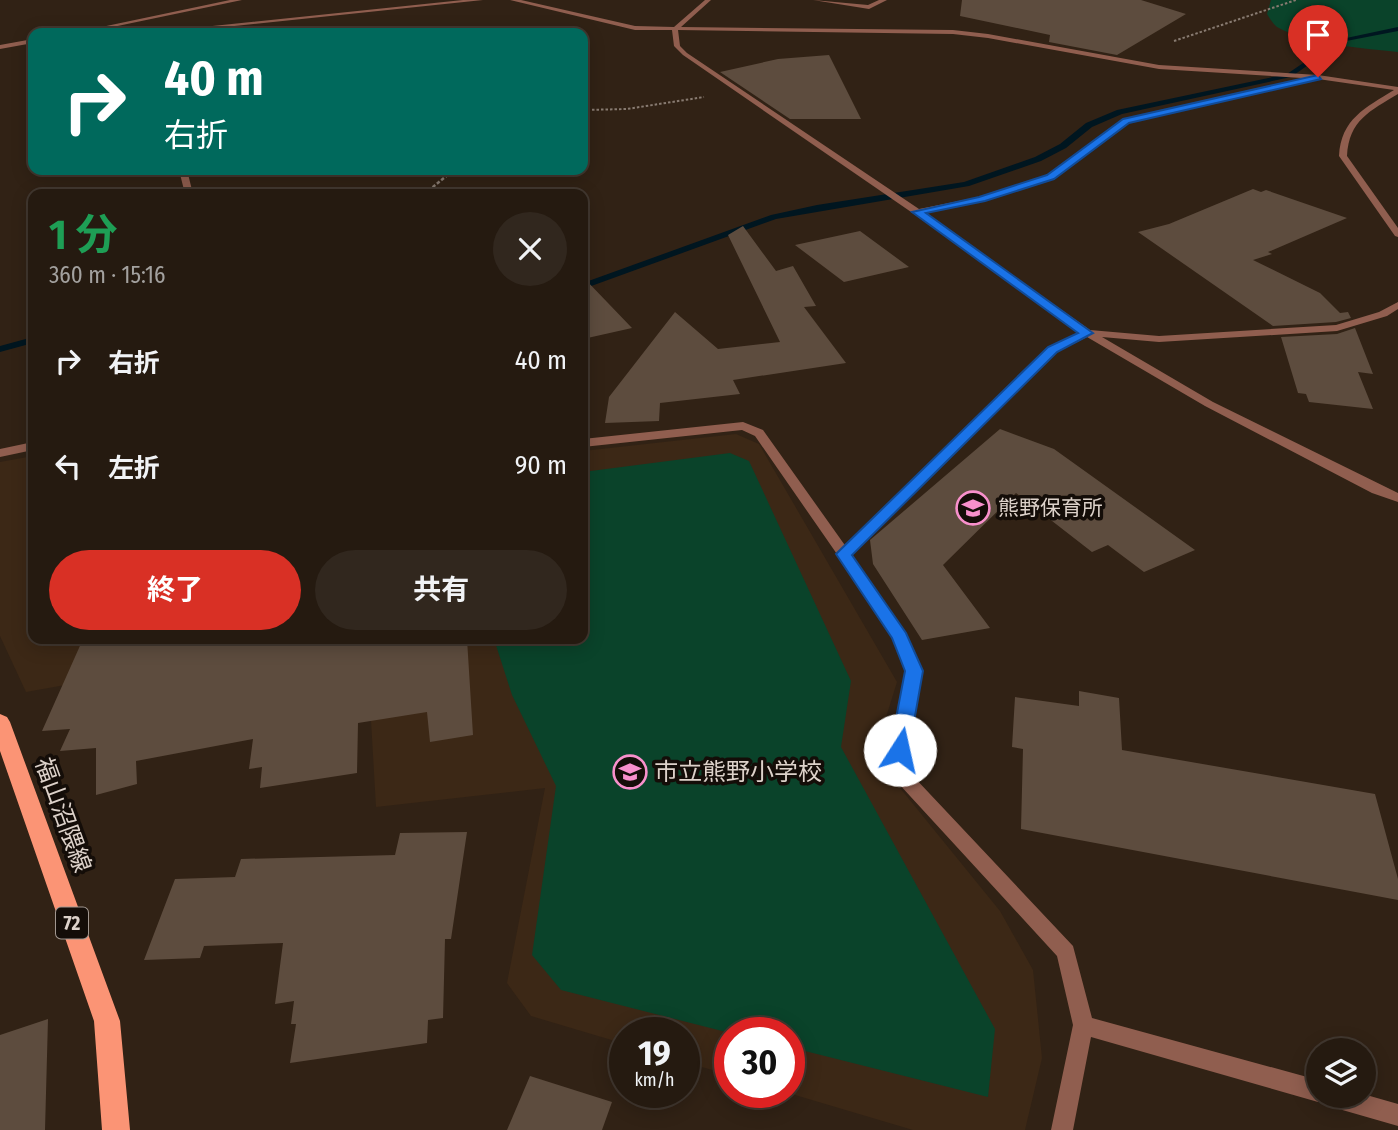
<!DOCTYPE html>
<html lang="ja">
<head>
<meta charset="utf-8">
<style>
	:root { --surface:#251a10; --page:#31271e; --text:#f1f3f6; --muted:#a3a19f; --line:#423830; --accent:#d93025 }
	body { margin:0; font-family:"Fira Sans Condensed","Noto Sans JP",sans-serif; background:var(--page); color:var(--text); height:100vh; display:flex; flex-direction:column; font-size:26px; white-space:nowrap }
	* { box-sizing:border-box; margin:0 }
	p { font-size:23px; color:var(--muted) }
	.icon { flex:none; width:38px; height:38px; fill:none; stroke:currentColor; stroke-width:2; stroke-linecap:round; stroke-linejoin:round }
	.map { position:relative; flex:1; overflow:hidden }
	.details { position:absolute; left:28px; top:189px; width:560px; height:455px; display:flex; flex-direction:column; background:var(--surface); border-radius:14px; box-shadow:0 4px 18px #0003,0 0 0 2px var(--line) }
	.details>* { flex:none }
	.top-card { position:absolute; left:28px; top:28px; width:560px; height:147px; border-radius:14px; box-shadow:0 4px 18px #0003,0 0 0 2px var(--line); background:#00695c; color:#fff; overflow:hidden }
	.fabs { position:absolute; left:1306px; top:1038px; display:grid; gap:14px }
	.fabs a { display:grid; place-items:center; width:70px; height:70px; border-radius:50%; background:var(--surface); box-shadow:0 4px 18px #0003,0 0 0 2px var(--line); font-size:35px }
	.speed { position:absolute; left:609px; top:1017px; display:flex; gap:14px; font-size:35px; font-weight:700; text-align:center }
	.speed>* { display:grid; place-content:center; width:91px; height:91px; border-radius:50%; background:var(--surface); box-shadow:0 4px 18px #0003,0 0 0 2px var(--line); line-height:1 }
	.speed small { font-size:18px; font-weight:400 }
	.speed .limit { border:10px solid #d22; background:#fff; color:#111 }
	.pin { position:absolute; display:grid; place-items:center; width:60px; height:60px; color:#fff; margin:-72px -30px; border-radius:50% 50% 50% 0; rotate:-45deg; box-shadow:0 0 7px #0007 }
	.pin .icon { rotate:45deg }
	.me { position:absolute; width:77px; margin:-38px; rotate:10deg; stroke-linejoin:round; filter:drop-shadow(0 0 5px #0008) }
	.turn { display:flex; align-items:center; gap:24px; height:147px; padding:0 21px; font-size:32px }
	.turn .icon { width:91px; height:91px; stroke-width:2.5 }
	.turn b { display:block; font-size:49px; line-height:60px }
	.round { display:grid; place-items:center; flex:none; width:74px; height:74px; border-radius:37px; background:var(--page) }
	.summary { display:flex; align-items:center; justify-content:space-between; height:119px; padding:0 21px }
	h1 { font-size:42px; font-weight:700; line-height:52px; color:#1e9e55 }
	.button { display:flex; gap:14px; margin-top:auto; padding:14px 21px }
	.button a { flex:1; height:80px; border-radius:42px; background:var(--accent); color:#fff; font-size:28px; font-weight:700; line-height:80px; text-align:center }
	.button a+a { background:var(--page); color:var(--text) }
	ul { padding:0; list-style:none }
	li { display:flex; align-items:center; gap:21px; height:105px; padding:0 21px }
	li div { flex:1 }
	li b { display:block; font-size:26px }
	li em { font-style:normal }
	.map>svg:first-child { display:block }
	.built { fill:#3c2816 }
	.green { fill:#0a432a }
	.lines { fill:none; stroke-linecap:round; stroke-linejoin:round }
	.stream { fill:#001620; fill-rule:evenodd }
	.building { fill:#5d4c3e }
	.path-far1 { stroke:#887b71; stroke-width:2; stroke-dasharray:2.5 2; stroke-linecap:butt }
	.path { stroke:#887b71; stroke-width:2.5; stroke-dasharray:3.5 2; stroke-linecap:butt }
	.lane { fill:#905e4f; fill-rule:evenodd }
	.street { fill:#905e4f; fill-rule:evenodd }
	.primary { fill:#fb9475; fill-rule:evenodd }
	.route { fill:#1a73e8; stroke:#114b97; stroke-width:2 }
	.labels { text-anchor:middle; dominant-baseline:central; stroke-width:7; stroke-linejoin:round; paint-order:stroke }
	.shield { fill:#140d08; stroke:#a19790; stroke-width:2 }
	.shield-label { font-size:19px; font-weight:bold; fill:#ddd2ca }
	.poi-label { font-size:21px; fill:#ddd2ca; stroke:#140d08; text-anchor:start }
	.near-poi-label { font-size:24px; fill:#ddd2ca; stroke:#140d08; text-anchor:start }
	.near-street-label { font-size:24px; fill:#ddd2ca; stroke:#140d08 }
</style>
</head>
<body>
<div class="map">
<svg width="1398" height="1130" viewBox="0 0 1398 1130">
	<rect width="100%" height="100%" fill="#312215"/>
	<path class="built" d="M736,434L759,444L897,682L874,756L1000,911L1033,970L1042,1058L1025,1130H913L785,1092H789V1032H730V1075L684,1062V1032H625V1044L531,1016L507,983L545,788L376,807L370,703L144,671L26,692L0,636V462L33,456V639H583V451Z"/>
	<path class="green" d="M1271,0H1398V52C1362,48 1309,45 1277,27C1273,24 1270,19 1267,14Z
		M730,453L749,461L851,681L841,747L995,1029L988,1097L789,1047V1032L730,1033L561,990L532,955L556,786L512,695L494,639H583V472Z"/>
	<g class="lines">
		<path class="stream" d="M1398,27V31L1341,42L1291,77L1122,114L1092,127L1066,148L1041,161L969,186L776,219L583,289V283L771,215L817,205L964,182L1035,157L1060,144L1086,123L1117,110L1287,74L1337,40Z
			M33,337V343L0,352V346Z"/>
	</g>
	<path class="building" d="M962,0H1141L1186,14L1117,55L1049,42L1050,35L960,16Z
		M829,55L861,119H790L720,72L778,59Z
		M1253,189L1261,192L1266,190L1347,218L1268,252L1272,254L1253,260L1320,293L1340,313L1348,312L1351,318L1336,322L1273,326L1138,232L1169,224Z
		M743,226L776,271L793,266L816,306L804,307L846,363L733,380L740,394L660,403L659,421L605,423L609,397L675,312L718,349L780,342L728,235Z
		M860,231L909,267L844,282L795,245Z
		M583,277L632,328L583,339Z
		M1355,328L1373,374L1358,372L1373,409L1309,402L1306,394L1298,393L1281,337L1337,334Z
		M1000,429L1054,449L1195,550L1144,572L1108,545L1092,552L1016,493L943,565L990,628L922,640L873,564L870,540Z
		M83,639H467L473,735L430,742L427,712L358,723L357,773L260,788L262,767L249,769L253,739L136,761L137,784L96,795V748L60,751L70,729L42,731Z
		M1079,691L1119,698L1122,750L1375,794L1398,879V900L1021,829L1023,749L1012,747L1015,697L1079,706Z
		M467,832L451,939H445L443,1018L428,1020L427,1043L290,1063L296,1024H291L294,1001L275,1004L283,943L204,946L200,958L144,960L175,879L235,877L241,859L395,855L400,833Z
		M48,1019L45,1130H0V1035Z
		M530,1076L612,1102L602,1130H507Z"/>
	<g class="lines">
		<path class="path-far1" d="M1174,41L1296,0
			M583,110L627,109L704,97"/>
		<path class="path" d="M424,194L454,170"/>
		<path class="lane" d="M743,422L763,430L849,551L851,554L849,557H839L755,436L742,430L583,447V439Z"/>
		<path class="street" d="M230,0H242L84,33H73Z
			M463,0H483L167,33L164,31Z
			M510,0H521L635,26L674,27L705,0H711L681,27L953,30L988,34L1159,65L1318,75L1398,87V94C1370,111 1349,120 1347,156L1398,228V237L1395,236L1339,156C1341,119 1365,108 1394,90L1318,79L1159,69L988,38L953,34L678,30L680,46L687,53L919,209L979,197L1047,175L1123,119L1301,79L1304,81L1129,123L1053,179L984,201L924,213L1090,330L1159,336L1336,325L1379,312L1398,302V309L1387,316L1337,331L1159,342L1102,337L1213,402L1398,493V502L1372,493L1205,406L1087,337L1057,352L851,555L905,633L922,671L908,750L913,776L1073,946L1092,1018L1318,1080V1096L1363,1094L1398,1104V1126L1332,1107L1324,1104L1323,1100L1318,1102L1091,1037L1073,1130H1051L1073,1025L1057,956L899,784L892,750L906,671L893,638L837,554L1049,348L1080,333L914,214L683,55L674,46L672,30H635Z
			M813,0L868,5L879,0H887L869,9Z
			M33,39V43L0,49V45Z
			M179,170H187L193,194H185Z
			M33,442V450L0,457V449Z"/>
		<path class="primary" d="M0,714L7,717L10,722L120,1021L130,1130H102L94,1021L0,751Z"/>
	</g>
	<path class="route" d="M1318,75L1321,79L1129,123L1054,179L985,201L926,213L1093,333L1057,352L852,555L906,633L923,671L909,750L907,755L900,757L893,755L890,750L905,671L892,638L836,554L1048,347L1078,333L912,212L979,197L1047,175L1123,119Z"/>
	<defs>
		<symbol id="school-ring" viewBox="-11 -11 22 22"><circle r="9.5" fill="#140d08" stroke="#f890cc" stroke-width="1.5"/><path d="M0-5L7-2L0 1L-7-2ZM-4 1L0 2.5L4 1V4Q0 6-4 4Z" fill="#f890cc"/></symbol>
	</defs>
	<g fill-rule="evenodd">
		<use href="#school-ring" x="954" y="489" width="38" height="38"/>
		<use href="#school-ring" x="611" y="753" width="38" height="38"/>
	</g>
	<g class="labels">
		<rect class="shield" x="56" y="907.5" width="32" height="31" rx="5"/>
		<g class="shield-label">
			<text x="72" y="923">72</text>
		</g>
		<g class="poi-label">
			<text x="998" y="508">熊野保育所</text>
		</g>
		<g class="near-poi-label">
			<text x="654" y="772">市立熊野小学校</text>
		</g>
		<g class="near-street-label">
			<text transform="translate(63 815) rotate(70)">福山沼隈線</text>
		</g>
	</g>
</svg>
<div class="fabs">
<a><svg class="icon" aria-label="layers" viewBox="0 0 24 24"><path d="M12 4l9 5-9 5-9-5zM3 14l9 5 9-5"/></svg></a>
</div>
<div class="speed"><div>19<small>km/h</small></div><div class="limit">30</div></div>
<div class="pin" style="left:1318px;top:77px;background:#d93025"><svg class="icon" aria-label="arrive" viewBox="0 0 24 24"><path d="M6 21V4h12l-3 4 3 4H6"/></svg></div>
<svg class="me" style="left:900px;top:750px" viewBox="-20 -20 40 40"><circle r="19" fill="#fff"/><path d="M0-13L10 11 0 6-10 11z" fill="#1a73e8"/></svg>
<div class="top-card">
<div class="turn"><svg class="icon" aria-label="right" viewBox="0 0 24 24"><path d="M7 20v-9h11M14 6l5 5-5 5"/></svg><div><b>40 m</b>右折</div></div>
</div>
<section class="details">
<div class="summary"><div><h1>1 分</h1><p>360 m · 15:16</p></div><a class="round"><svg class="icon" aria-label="close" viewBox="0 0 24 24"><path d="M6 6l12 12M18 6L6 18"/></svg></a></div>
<ul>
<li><svg class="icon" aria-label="right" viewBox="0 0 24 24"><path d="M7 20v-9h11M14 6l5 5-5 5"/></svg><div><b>右折</b></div><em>40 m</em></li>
<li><svg class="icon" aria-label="left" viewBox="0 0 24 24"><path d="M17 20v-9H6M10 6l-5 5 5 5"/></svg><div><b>左折</b></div><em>90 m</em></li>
</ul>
<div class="button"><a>終了</a><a>共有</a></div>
</section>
</div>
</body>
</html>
